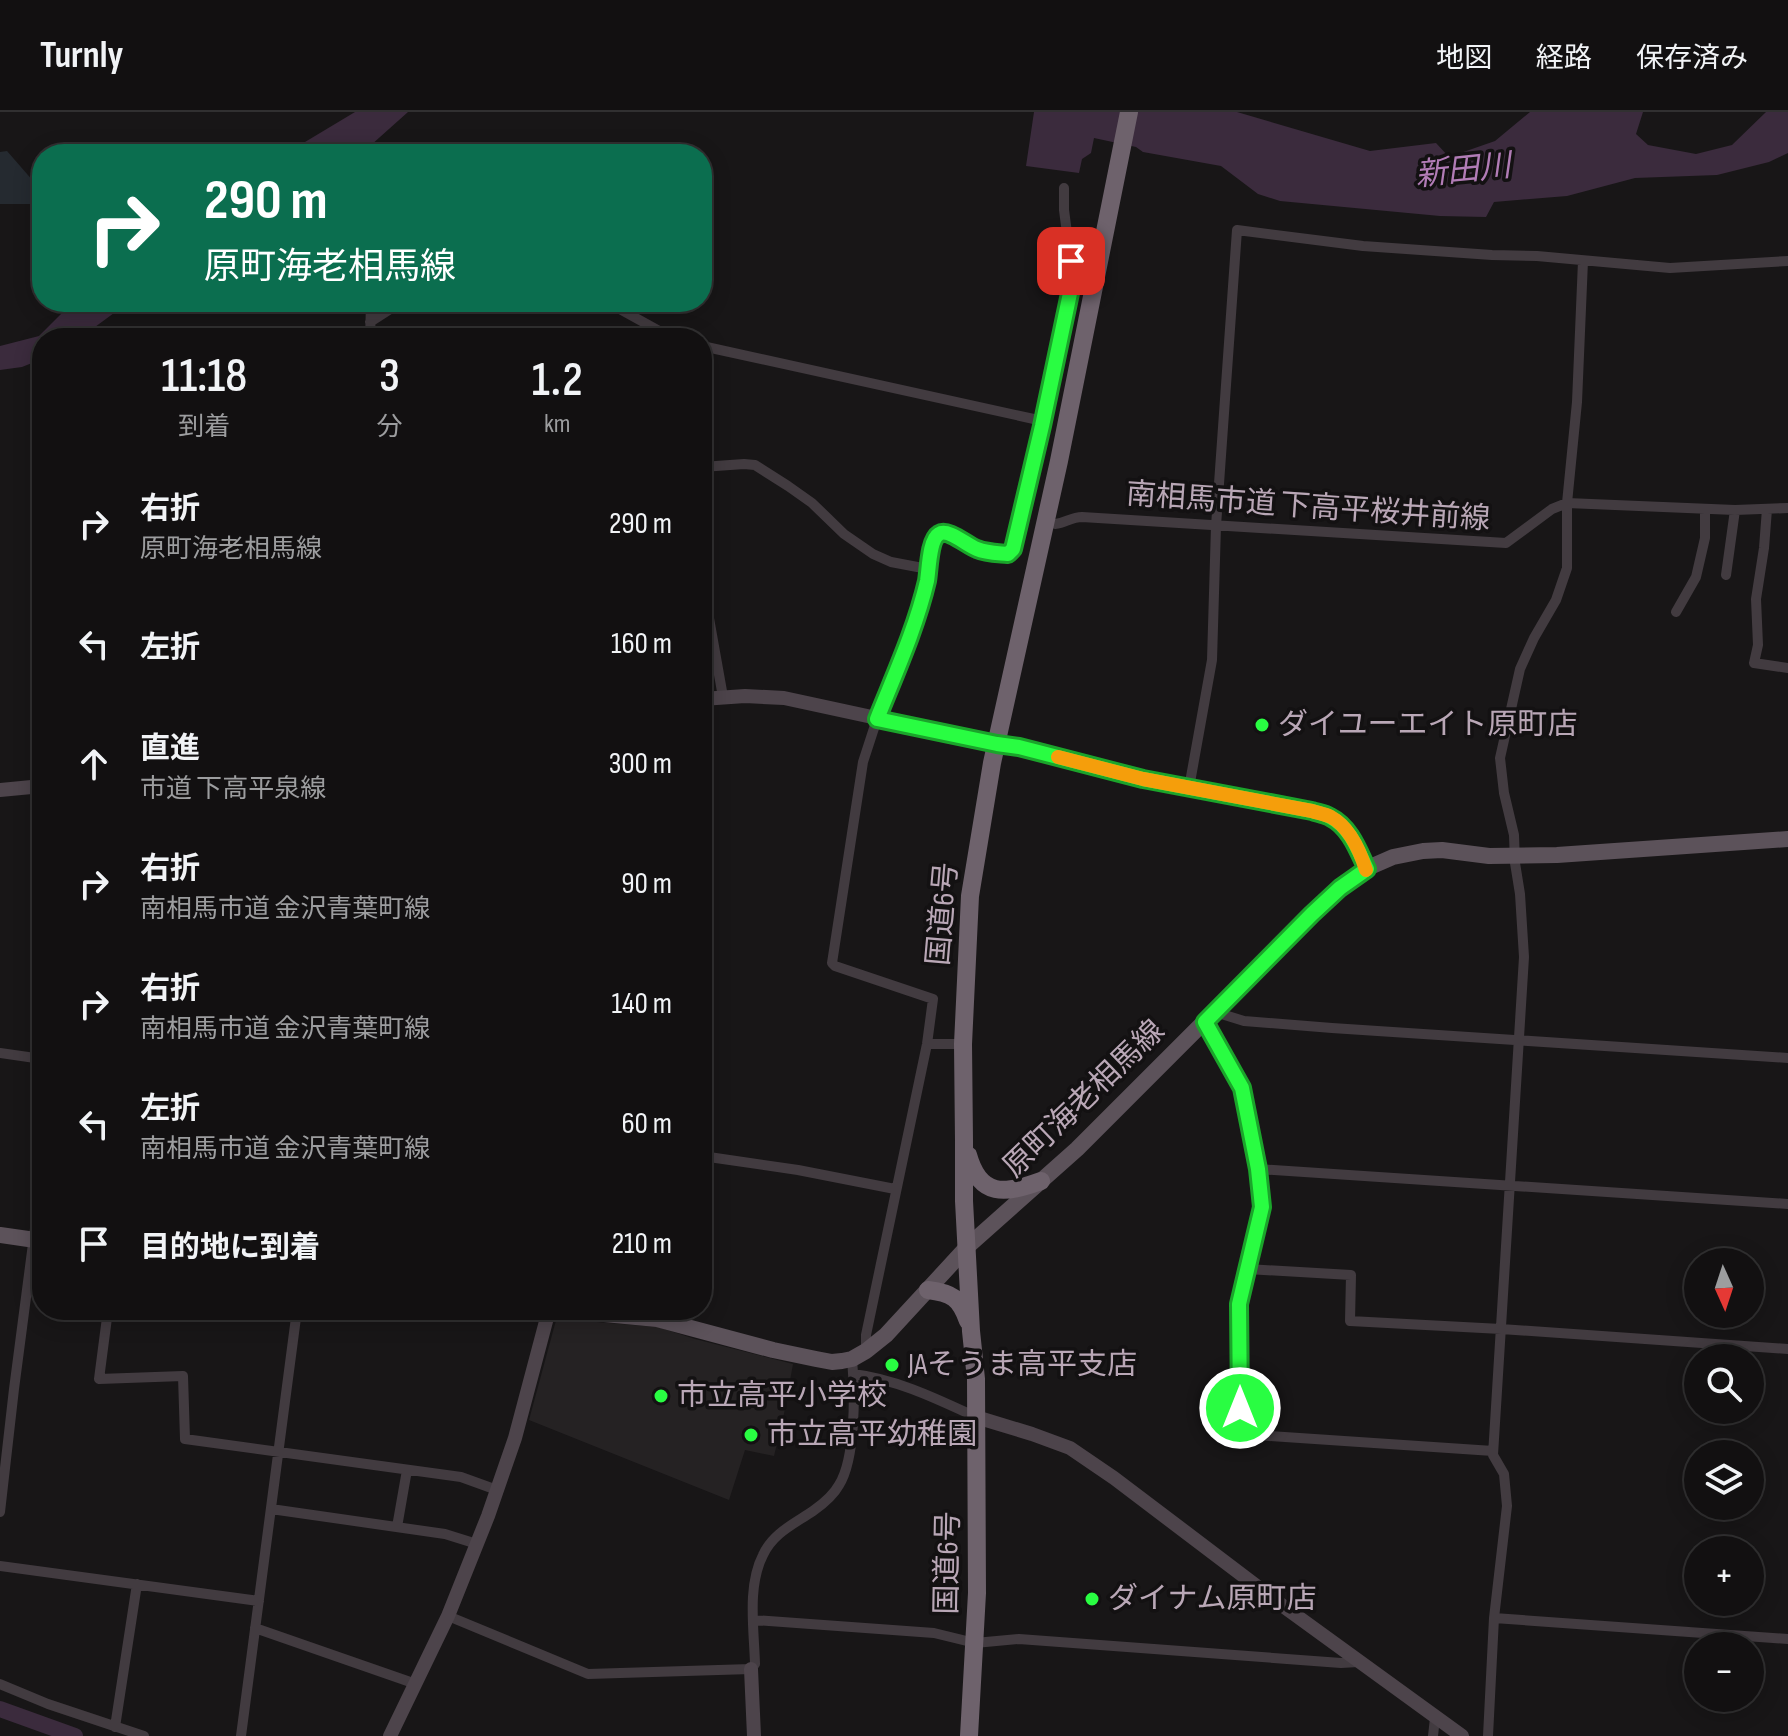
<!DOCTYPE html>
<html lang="ja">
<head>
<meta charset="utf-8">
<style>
	:root { --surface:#121011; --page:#1b191a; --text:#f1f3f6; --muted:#9c9d9f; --line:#313031 }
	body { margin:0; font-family:"Sofia Sans Condensed","Noto Sans JP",sans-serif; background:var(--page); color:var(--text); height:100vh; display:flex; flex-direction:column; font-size:30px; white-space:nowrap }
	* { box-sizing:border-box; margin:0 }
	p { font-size:26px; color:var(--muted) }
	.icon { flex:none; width:44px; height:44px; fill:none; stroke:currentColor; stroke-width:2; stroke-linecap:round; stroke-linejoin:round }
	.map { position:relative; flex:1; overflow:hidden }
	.panel { position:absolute; left:32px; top:216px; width:680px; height:992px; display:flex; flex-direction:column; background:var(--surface); border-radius:32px; box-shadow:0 4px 20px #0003,0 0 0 2px var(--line) }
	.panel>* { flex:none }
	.top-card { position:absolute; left:32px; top:32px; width:680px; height:168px; border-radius:32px; box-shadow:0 4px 20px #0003,0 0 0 2px var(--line); background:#0b6e4f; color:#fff; overflow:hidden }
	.needle { width:52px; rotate:177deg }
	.buttons { position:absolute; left:1684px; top:1136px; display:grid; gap:16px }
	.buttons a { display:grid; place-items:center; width:80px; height:80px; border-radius:50%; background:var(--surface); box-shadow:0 4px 20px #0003,0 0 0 2px var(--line); font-size:40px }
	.pin { position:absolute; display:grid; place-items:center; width:68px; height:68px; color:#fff; margin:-34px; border-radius:16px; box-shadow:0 4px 12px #0006 }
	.me { position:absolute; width:88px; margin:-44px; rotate:0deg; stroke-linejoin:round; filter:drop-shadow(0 0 6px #0008) }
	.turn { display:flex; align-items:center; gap:28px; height:168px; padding:0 40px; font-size:36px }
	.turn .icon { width:104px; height:104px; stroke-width:2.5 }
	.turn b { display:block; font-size:56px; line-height:68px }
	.eta { display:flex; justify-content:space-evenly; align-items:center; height:136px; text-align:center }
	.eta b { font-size:48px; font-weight:600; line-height:56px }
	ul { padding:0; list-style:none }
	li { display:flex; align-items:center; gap:24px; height:120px; padding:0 40px }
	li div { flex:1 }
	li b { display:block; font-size:30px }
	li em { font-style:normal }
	header { display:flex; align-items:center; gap:48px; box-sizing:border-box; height:112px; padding:0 40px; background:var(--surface); border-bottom:2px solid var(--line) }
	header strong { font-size:38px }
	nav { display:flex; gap:44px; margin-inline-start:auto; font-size:28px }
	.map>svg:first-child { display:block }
	.built { fill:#252223 }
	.green { fill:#252a30 }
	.water { fill:#3b2b3d }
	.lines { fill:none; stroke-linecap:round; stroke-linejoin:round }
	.river { stroke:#3b2b3d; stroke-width:16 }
	.street { stroke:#423b40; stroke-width:10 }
	.secondary { stroke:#4d444b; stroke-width:14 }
	.primary { stroke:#5c525a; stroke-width:16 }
	.highway { stroke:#6e626c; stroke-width:18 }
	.route-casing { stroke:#1ba42b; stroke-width:20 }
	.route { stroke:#29fd42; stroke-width:14 }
	.slow { stroke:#f59e0b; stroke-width:14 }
	.poi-dot { fill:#29fd42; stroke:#131112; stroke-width:3 }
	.labels { text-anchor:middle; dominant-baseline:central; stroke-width:7; stroke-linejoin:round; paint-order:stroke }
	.street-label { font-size:30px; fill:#b9a7b6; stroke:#131112 }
	.poi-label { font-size:30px; fill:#b9a7b6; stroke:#131112; text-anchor:start }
	.water-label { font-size:32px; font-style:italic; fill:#b17cb6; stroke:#131112 }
</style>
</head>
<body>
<header>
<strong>Turnly</strong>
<nav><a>地図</a><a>経路</a><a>保存済み</a></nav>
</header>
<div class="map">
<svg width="1788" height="1624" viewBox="0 0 1788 1624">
	<rect width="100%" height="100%" fill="#181617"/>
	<path class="built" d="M560,1207L658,1215L695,1227L793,1252L783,1307L774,1344L745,1338L729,1388L529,1308L555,1212L556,1209Z"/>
	<path class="green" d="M7,39L34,70L42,69V92H0V40Z"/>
	<path class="water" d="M355,0H408L361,42H285Z
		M1034,0H1237L1370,39L1436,31L1449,45L1495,29L1530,0H1643L1636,22L1648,33L1696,42L1732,33L1766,0H1788V41L1769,50L1717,63L1635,66L1567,84L1494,90L1486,105L1440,104L1280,89L1258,82L1221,54L1143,40L1136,35L1094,26L1091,41L1082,47L1079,61L1026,54Z
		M73,190H129L80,226H42V247L22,255L0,258V234L39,224Z"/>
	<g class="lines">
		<path class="river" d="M0,1597L75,1624"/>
		<path class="street" d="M607,190L672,226
			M370,210L401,190
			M370,226L371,192
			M702,234L1043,309
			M702,355L744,352L755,353L788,374L812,391L844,422L873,442L891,450L928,457
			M1767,397L1764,436L1756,487L1758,533L1754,551L1788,556
			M1055,412C1066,411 1071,405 1082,405L1506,431L1552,397L1567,391L1735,398L1788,396
			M1726,463L1735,398
			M702,467L723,585
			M1676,500L1696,465L1705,426V397
			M1189,676L1212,548L1216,414L1237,118L1363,134L1492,143L1537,144L1670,156L1788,149
			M1215,900L1244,909L1332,916L1788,946
			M1205,910L1242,976L1258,1057L1262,1095L1239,1192L1240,1322L1493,1339
			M927,932H963
			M0,941L42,947
			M702,1044L798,1058L895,1077
			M1258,1057L1788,1092
			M1247,1157L1351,1163L1350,1209L1501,1217L1788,1237
			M108,1198L99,1267L183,1264L185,1327L461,1365L497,1378
			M866,1239V1223L927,932L933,887L835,854L832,851L863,650L877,607L909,528L927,469L934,430L940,421L949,422L977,437L1008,442L1013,437L1042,314L1073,167L1064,98V76
			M853,1262C896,1267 937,1287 976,1305
			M271,1397L445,1422L477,1432
			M0,1400L14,1277L42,1063
			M397,1415L407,1358
			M0,1454L259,1489
			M448,1504L588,1562L751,1557L755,1552C754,1517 747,1474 763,1443C773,1421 794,1412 813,1399C823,1392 833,1384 839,1373C856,1346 855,1279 852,1247
			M1494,1506L1788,1527
			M754,1508L934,1521L975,1531L1019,1527L1341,1551L1358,1550
			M255,1516L416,1572
			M0,1572L48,1592L144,1624
			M115,1615L137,1472
			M241,1624L297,1198
			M1433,1624L1435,1606
			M1488,1624L1494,1506L1507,1394L1504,1362L1493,1343L1524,845L1520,782L1515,751L1514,723L1504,681L1500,646L1520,557L1534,526L1556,488L1567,456V391L1577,290L1583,149"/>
		<path class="secondary" d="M702,587L745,584L784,586L997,632L1019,635L1143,667L1312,699C1317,701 1325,702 1331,705C1350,715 1359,739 1367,757
			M0,678L42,674
			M976,1305L1032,1322L1070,1336L1114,1366L1283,1494L1462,1624
			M751,1557L754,1624
			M390,1624L448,1504L488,1404L515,1326L549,1198"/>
		<path class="primary" d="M0,1123L42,1129
			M562,1198L657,1207L773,1238L816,1247L832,1250L842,1249L852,1247L866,1239L886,1223L968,1134L1077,1037L1312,802L1340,776L1370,755L1393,745L1423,739L1442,738L1489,744L1557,743L1788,727"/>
		<path class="highway" d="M968,1043C980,1086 1005,1082 1041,1069
			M928,1178C952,1181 960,1186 968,1209
			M969,1624L977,1481L976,1267L971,1219L964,1089V1029L963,932L970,784L992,651L1059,349L1129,0"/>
	</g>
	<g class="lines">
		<defs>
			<path id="route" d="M1071,149L1073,167L1042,314L1013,437L1008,442C998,441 986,441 977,437C968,434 948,416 939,422C929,428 929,458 927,469C916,516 895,562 877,607L997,632L1019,635L1143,667L1312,699C1318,701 1325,702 1330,705C1350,715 1358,738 1367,757L1340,776L1312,802L1205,910L1242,976L1258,1057L1262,1095L1239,1192L1240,1296"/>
		</defs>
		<use href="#route" class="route-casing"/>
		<use href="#route" class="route"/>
		<path class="slow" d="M1058,645L1143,667L1312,699C1318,701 1325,702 1331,705C1349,715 1360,739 1366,758"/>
	</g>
	<g class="poi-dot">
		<circle cx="1262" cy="613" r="8"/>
		<circle cx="892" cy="1253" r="8"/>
		<circle cx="661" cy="1284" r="8"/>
		<circle cx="751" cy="1323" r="8"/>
		<circle cx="1092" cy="1487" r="8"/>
	</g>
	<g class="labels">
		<g class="street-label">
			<text transform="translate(1308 395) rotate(4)">南相馬市道 下高平桜井前線</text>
			<text transform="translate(943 802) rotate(-85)">国道6号</text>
			<text transform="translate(1084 987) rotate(-44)">原町海老相馬線</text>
			<text transform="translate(948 1451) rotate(-89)">国道6号</text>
		</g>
		<g class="poi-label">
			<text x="1278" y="613">ダイユーエイト原町店</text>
			<text x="908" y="1253">JAそうま高平支店</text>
			<text x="677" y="1284">市立高平小学校</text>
			<text x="767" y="1323">市立高平幼稚園</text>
			<text x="1108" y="1487">ダイナム原町店</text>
		</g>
		<g class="water-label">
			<text transform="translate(1463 59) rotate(-6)">新田川</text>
		</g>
	</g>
</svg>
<div class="buttons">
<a><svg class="needle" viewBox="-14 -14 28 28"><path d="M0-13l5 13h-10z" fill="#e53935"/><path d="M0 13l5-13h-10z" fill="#9c9d9f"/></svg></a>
<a><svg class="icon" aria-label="search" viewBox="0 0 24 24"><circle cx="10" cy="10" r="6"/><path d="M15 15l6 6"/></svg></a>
<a><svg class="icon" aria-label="layers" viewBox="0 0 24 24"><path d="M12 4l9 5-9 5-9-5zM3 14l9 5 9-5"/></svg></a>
<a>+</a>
<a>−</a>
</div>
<div class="pin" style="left:1071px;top:149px;background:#d93025"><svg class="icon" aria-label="arrive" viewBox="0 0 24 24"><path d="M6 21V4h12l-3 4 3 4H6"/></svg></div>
<svg class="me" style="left:1240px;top:1296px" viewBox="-20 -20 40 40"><circle r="17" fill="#29fd42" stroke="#fff" stroke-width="3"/><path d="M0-11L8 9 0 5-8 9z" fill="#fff"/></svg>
<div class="top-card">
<div class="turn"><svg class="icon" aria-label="right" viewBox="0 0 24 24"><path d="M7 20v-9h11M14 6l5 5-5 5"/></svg><div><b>290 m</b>原町海老相馬線</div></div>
</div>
<section class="panel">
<div class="eta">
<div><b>11:18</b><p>到着</p></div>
<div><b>3</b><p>分</p></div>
<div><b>1.2</b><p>km</p></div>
</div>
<ul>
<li><svg class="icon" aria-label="right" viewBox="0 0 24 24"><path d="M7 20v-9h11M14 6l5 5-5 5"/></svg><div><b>右折</b><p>原町海老相馬線</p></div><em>290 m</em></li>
<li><svg class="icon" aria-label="left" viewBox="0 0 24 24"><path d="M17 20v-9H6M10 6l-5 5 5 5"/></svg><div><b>左折</b></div><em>160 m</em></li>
<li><svg class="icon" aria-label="ahead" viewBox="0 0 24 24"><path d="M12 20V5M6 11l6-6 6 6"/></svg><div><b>直進</b><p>市道 下高平泉線</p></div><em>300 m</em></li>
<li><svg class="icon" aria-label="right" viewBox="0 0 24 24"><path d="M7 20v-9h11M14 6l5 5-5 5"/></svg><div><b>右折</b><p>南相馬市道 金沢青葉町線</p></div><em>90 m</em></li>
<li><svg class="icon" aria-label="right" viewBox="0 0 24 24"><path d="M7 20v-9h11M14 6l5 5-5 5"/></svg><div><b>右折</b><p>南相馬市道 金沢青葉町線</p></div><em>140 m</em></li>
<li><svg class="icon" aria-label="left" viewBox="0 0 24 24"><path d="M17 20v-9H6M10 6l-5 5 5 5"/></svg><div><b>左折</b><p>南相馬市道 金沢青葉町線</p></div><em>60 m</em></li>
<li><svg class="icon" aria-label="arrive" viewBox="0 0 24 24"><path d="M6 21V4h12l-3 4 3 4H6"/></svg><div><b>目的地に到着</b></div><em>210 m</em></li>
</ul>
</section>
</div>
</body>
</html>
